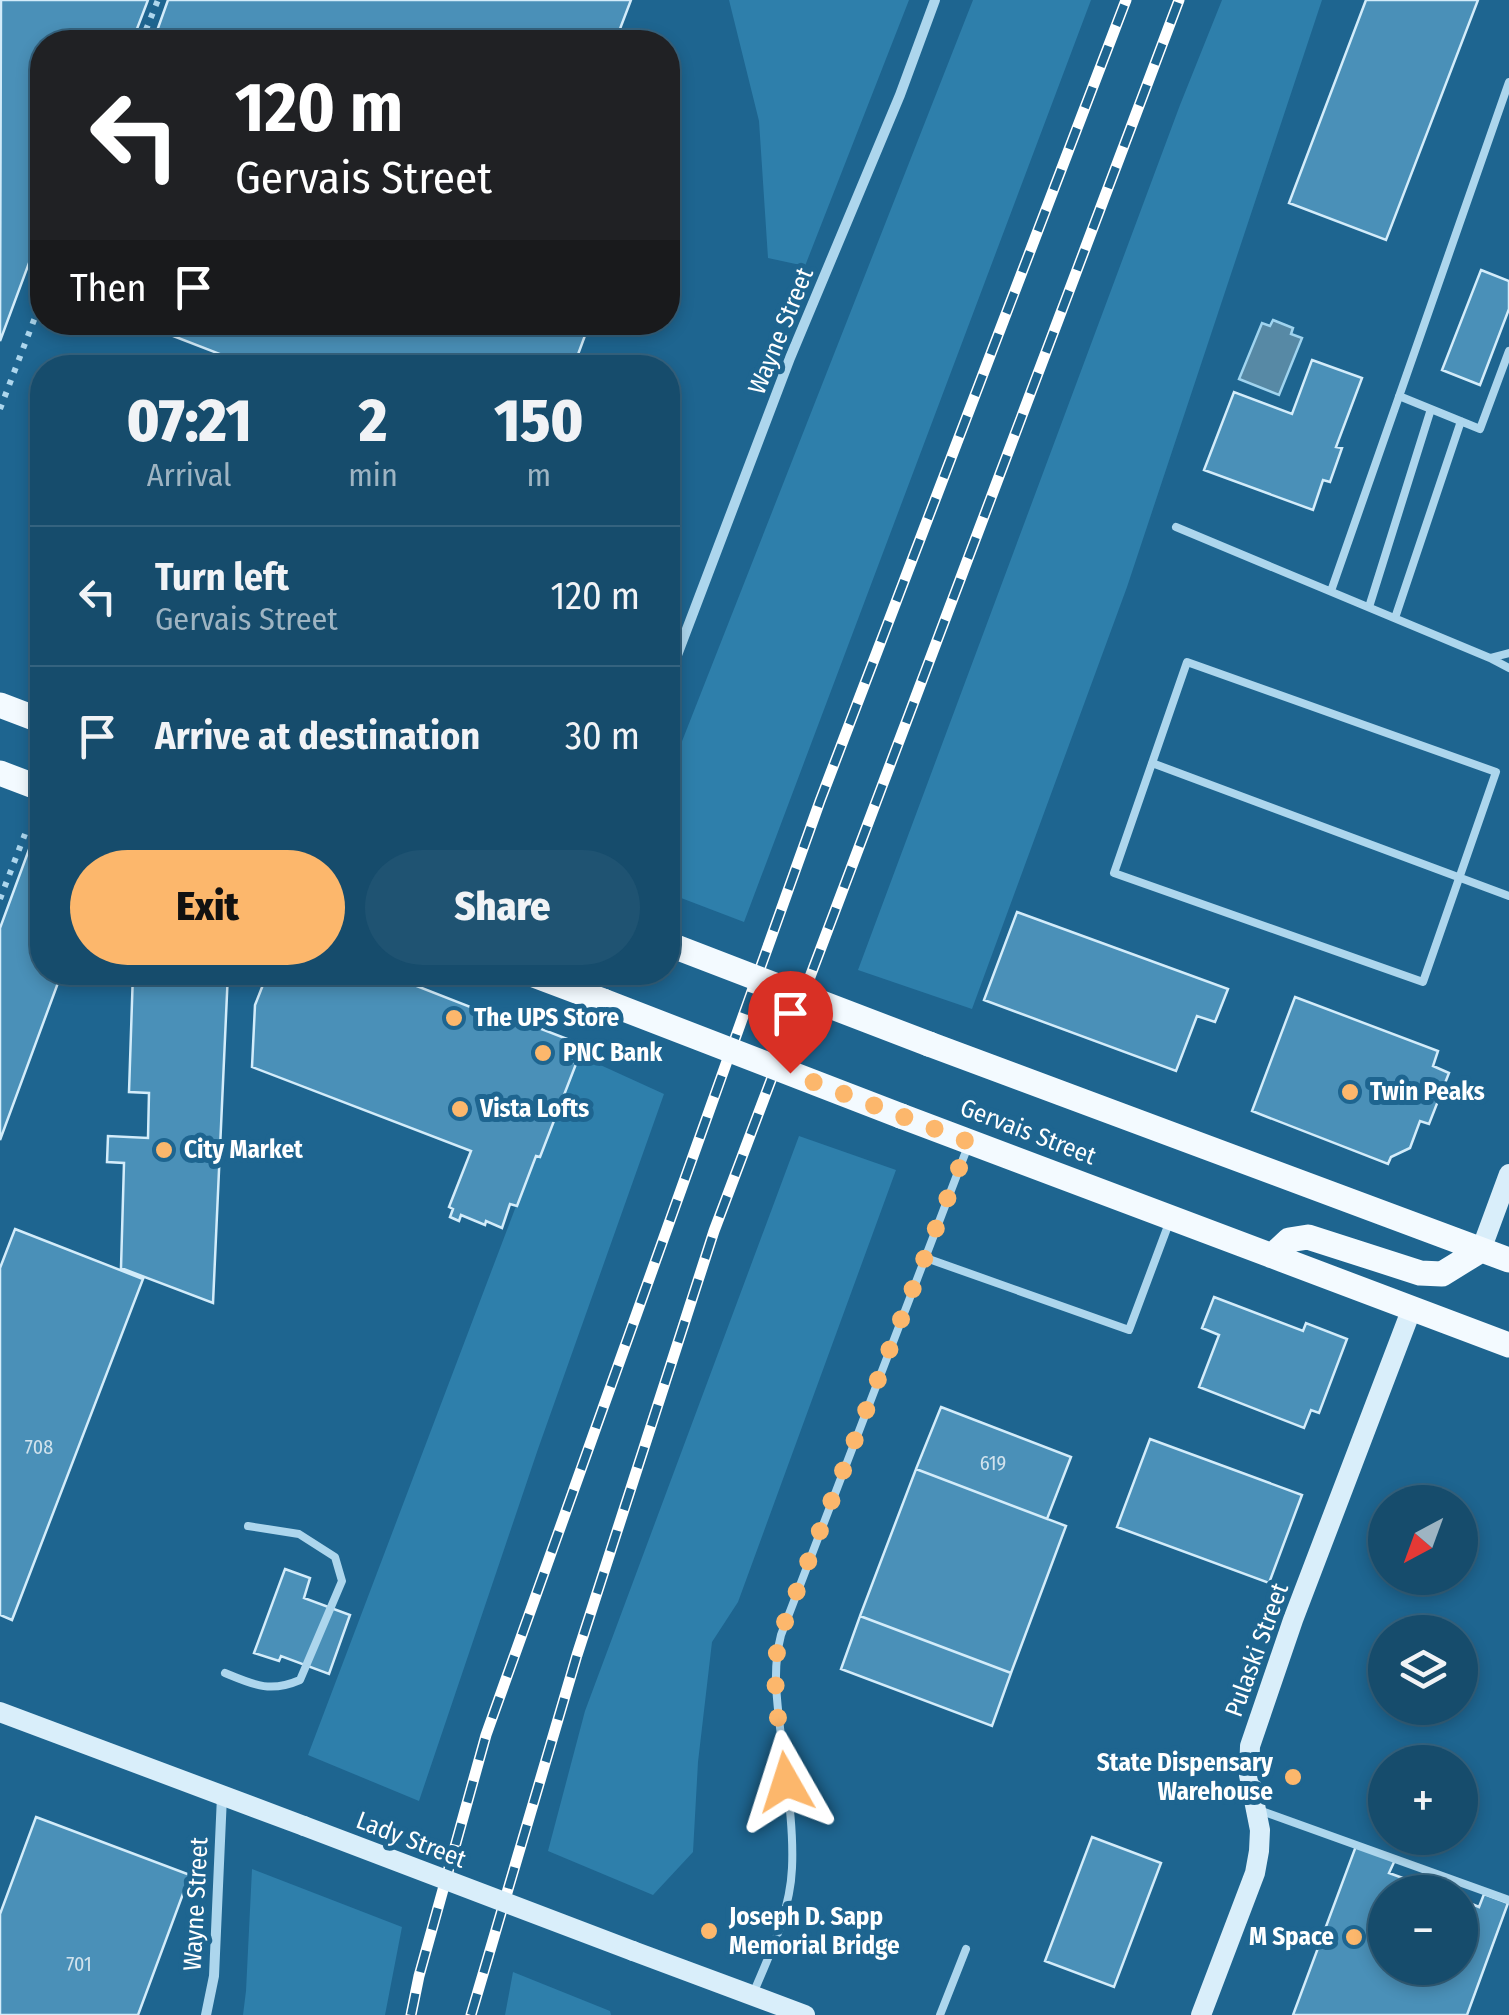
<!DOCTYPE html>
<html lang="en">
<head>
<meta charset="utf-8">
<style>
	:root { --surface:#164c6c; --page:#1f5372; --text:#f1f3f6; --muted:#9eb4c2; --line:#35637f; --accent:#fcb76c }
	body { margin:0; font-family:"Fira Sans Condensed",sans-serif; background:var(--page); color:var(--text); height:100vh; display:flex; flex-direction:column; font-size:38px; white-space:nowrap }
	* { box-sizing:border-box; margin:0 }
	p { font-size:32px; color:var(--muted) }
	.icon { flex:none; width:55px; height:55px; fill:none; stroke:currentColor; stroke-width:2; stroke-linecap:round; stroke-linejoin:round }
	.map { position:relative; flex:1; overflow:hidden }
	.drawer { position:absolute; left:30px; top:355px; width:650px; height:630px; display:flex; flex-direction:column; background:var(--surface); border-radius:40px; box-shadow:0 5px 15px #0003,0 0 0 2px var(--line) }
	.drawer>* { flex:none }
	.banner { position:absolute; left:30px; top:30px; width:650px; height:305px; border-radius:40px; box-shadow:0 5px 15px #0003,0 0 0 2px var(--line); background:#202124; color:#fff; overflow:hidden }
	.needle { width:65px; rotate:221deg }
	.controls { position:absolute; left:1368px; top:1485px; display:grid; gap:20px }
	.controls a { display:grid; place-items:center; width:110px; height:110px; border-radius:50%; background:var(--surface); box-shadow:0 5px 15px #0003,0 0 0 2px var(--line); font-size:50px }
	.pin { position:absolute; display:grid; place-items:center; width:85px; height:85px; color:#fff; margin:-102px -42px; border-radius:50% 50% 50% 0; rotate:-45deg; box-shadow:0 0 10px #0007 }
	.pin .icon { rotate:45deg }
	.me { position:absolute; width:110px; margin:-55px; rotate:354deg; stroke-linejoin:round; filter:drop-shadow(0 0 8px #0008) }
	.turn { display:flex; align-items:center; gap:35px; height:210px; padding:0 40px; font-size:45px }
	.turn .icon { width:130px; height:130px; stroke-width:2.5 }
	.turn b { display:block; font-size:70px; line-height:85px }
	.then { display:flex; align-items:center; height:95px; padding:0 40px; background:#0003; gap:20px; font-size:38px }
	.eta { display:flex; justify-content:space-evenly; align-items:center; height:170px; text-align:center }
	.eta b { font-size:60px; font-weight:800; line-height:70px }
	.cta { display:flex; gap:20px; margin-top:auto; padding:20px 40px }
	.cta a { flex:1; height:115px; border-radius:60px; background:var(--accent); color:#111; font-size:40px; font-weight:800; line-height:115px; text-align:center }
	.cta a+a { background:var(--page); color:var(--text) }
	ul { padding:0; list-style:none }
	li { display:flex; align-items:center; gap:30px; height:140px; padding:0 40px; border-top:2px solid var(--line) }
	li div { flex:1 }
	li b { display:block; font-size:38px }
	li em { font-style:normal }
	.map>svg:first-child { display:block }
	.green { fill:#2e7fab }
	.water { fill:#5789a5; stroke:#a0d4ef; stroke-width:2.5 }
	.building { fill:#4a90b8; stroke:#d3ecfa; stroke-width:2.5 }
	.lines { fill:none; stroke-linecap:round; stroke-linejoin:round }
	.path { stroke:#add6ed; stroke-width:6; stroke-dasharray:5 8; stroke-linecap:butt }
	.lane { stroke:#add6ed; stroke-width:8 }
	.street { stroke:#add6ed; stroke-width:10 }
	.secondary { stroke:#d9eefa; stroke-width:20 }
	.primary { stroke:#f3faff; stroke-width:25 }
	.rail-casing { stroke:#fff; stroke-width:11 }
	.rail { stroke:#1e6590; stroke-width:8; stroke-dasharray:22; stroke-linecap:butt }
	.secondary-bridge { stroke:#d9eefa; stroke-width:20 }
	.primary-bridge { stroke:#f3faff; stroke-width:25 }
	.route { stroke:#fcb76c; stroke-width:18; stroke-dasharray:0 32.4 }
	.poi-dot { fill:#fcb76c; stroke:#1e6590; stroke-width:4 }
	.labels { text-anchor:middle; dominant-baseline:central; stroke-width:10; stroke-linejoin:round; paint-order:stroke }
	.number-label { font-size:20px; fill:#d2e3ed }
	.street-label { font-size:25px; fill:#fff; stroke:#1e6590 }
	.poi-label { font-size:25px; font-weight:bold; fill:#fff; stroke:#1e6590; text-anchor:start }
</style>
</head>
<body>
<div class="map">
<svg width="1509" height="2015" viewBox="0 0 1509 2015">
	<rect width="100%" height="100%" fill="#1e6590"/>
	<path class="green" d="M729,0H909L805,266L768,258L759,121Z
		M973,0H1091L744,922L668,893V777Z
		M1222,0H1322L1127,587L972,1009L858,970L1180,105Z
		M574,1053L664,1094L538,1449L419,1801L308,1755Z
		M799,1136L896,1170L738,1602L712,1642L698,1762L693,1852L653,1895L548,1851L585,1711Z
		M252,1869L402,1927L385,2015H243L246,1991Z
		M513,1972L610,2011L611,2015H505Z"/>
	<path class="water" d="M1273,320L1293,328L1291,334L1302,338L1279,395L1239,379L1262,323L1270,326Z"/>
	<path class="building" d="M1,0H148L132,42H42V228L0,341Z
		M168,0H631L615,42H153Z
		M1366,0H1478L1386,240L1289,203Z
		M1481,270L1509,281V309L1480,385L1442,370Z
		M137,322H590L573,368H256Z
		M1312,360L1362,378L1336,447L1342,448L1330,482L1323,480L1313,510L1204,470L1234,392L1292,414Z
		M31,844L42,849V972H62L0,1140V928Z
		M1017,912L1228,989L1215,1022L1197,1016L1176,1071L984,1000Z
		M133,972H228L213,1303L121,1268L124,1163L107,1162L108,1136L148,1138L149,1093L129,1092Z
		M268,972H381L524,1028L526,1023L575,1042L572,1050L577,1052L573,1062L576,1064L540,1157L536,1156L517,1206L510,1204L502,1228L486,1221L485,1225L461,1215L459,1221L450,1217L453,1209L449,1207L471,1151L252,1067L255,1005Z
		M1295,997L1438,1051L1433,1066L1449,1073L1429,1124L1420,1121L1410,1148L1391,1157L1388,1164L1252,1111Z
		M15,1229L143,1279L12,1620L0,1615V1268Z
		M1214,1297L1303,1331L1306,1323L1347,1339L1319,1413L1311,1410L1304,1428L1199,1387L1219,1335L1202,1328Z
		M941,1407L1071,1457L1047,1519L916,1469Z
		M1150,1439L1302,1495L1269,1583L1117,1527Z
		M916,1469L1066,1526L1011,1673L860,1616Z
		M285,1569L310,1578L304,1598L350,1615L329,1674L281,1656L279,1661L254,1653Z
		M860,1616L1011,1673L992,1726L841,1669Z
		M36,1817L190,1875L138,2015H0V1914Z
		M1092,1837L1161,1863L1114,1987L1045,1961Z
		M1356,1846L1395,1860L1389,1873L1441,1892H1385V1968H1460V1899L1479,1907L1484,1894L1508,1903L1467,2015H1293Z"/>
	<g class="lines">
		<path class="path" d="M141,42L158,0
			M0,409L42,299
			M0,899L25,834"/>
		<path class="lane" d="M1399,396L1480,429L1509,351
			M1176,527L1490,658L1509,668
			M1331,591L1509,82
			M1369,607L1431,409
			M1395,618L1461,421
			M1490,658L1509,653
			M1187,662L1496,772L1423,982L1114,873Z
			M1152,763L1509,896
			M926,1258L1129,1330L1169,1223
			M225,1673C254,1685 270,1693 300,1680L342,1581L335,1557L299,1534L248,1526
			M1259,1810L1509,1900
			M753,1994C770,1953 790,1913 792,1868C794,1825 786,1779 781,1736C777,1701 772,1670 781,1635L968,1146
			M940,2015L966,1949"/>
		<path class="street" d="M668,679L790,358L900,95L935,0
			M206,2015L214,1976L222,1796"/>
		<path class="secondary" d="M1481,1250L1509,1174
			M0,1712L304,1826
			M633,1951L805,2015
			M1201,2015L1255,1873L1259,1851L1260,1830L1249,1775L1250,1746L1293,1620L1412,1308"/>
		<path class="primary" d="M0,705L42,721
			M0,773L42,789
			M526,972L603,1001
			M929,1044L1509,1260
			M901,1116L1509,1345
			M1272,1256L1289,1240L1308,1237L1420,1273L1442,1274L1481,1250"/>
		<defs>
			<path id="rail" d="M411,2015L419,1976L486,1735L820,801L1126,0
				M471,2015L577,1655L714,1231L1179,0"/>
		</defs>
		<use href="#rail" class="rail-casing"/>
		<use href="#rail" class="rail"/>
		<path class="secondary-bridge" d="M304,1826L633,1951"/>
		<path class="primary-bridge" d="M668,944L929,1044
			M603,1001L901,1116"/>
	</g>
	<g class="lines">
		<path class="route" d="M786,1782C781,1733 769,1683 780,1635L969,1142L790,1073"/>
	</g>
	<g class="poi-dot">
		<circle cx="454" cy="1018" r="10"/>
		<circle cx="543" cy="1053" r="10"/>
		<circle cx="1350" cy="1092" r="10"/>
		<circle cx="460" cy="1109" r="10"/>
		<circle cx="164" cy="1150" r="10"/>
		<circle cx="1293" cy="1777" r="10"/>
		<circle cx="709" cy="1931" r="10"/>
		<circle cx="1354" cy="1937" r="10"/>
	</g>
	<g class="labels">
		<g class="number-label">
			<text x="39" y="1447">708</text>
			<text x="993" y="1463">619</text>
			<text x="79" y="1964">701</text>
		</g>
		<g class="street-label">
			<text transform="translate(781 331) rotate(-68)">Wayne Street</text>
			<text transform="translate(1028 1132) rotate(21)">Gervais Street</text>
			<text transform="translate(1257 1650) rotate(-70)">Pulaski Street</text>
			<text transform="translate(411 1840) rotate(21)">Lady Street</text>
			<text transform="translate(196 1904) rotate(-87)">Wayne Street</text>
		</g>
		<g class="poi-label">
			<text x="474" y="1018">The UPS Store</text>
			<text x="563" y="1053">PNC Bank</text>
			<text x="1370" y="1092">Twin Peaks</text>
			<text x="480" y="1109">Vista Lofts</text>
			<text x="184" y="1150">City Market</text>
			<text x="1273" y="1763" text-anchor="end">State Dispensary<tspan x="1273" dy="29">Warehouse</tspan></text>
			<text x="729" y="1917">Joseph D. Sapp<tspan x="729" dy="29">Memorial Bridge</tspan></text>
			<text x="1334" y="1937" text-anchor="end">M Space</text>
		</g>
	</g>
</svg>
<div class="controls">
<a><svg class="needle" viewBox="-14 -14 28 28"><path d="M0-13l5 13h-10z" fill="#e53935"/><path d="M0 13l5-13h-10z" fill="#9eb4c2"/></svg></a>
<a><svg class="icon" aria-label="layers" viewBox="0 0 24 24"><path d="M12 4l9 5-9 5-9-5zM3 14l9 5 9-5"/></svg></a>
<a>+</a>
<a>−</a>
</div>
<div class="pin" style="left:790px;top:1073px;background:#d93025"><svg class="icon" aria-label="arrive" viewBox="0 0 24 24"><path d="M6 21V4h12l-3 4 3 4H6"/></svg></div>
<svg class="me" style="left:786px;top:1782px" viewBox="-20 -20 40 40"><path d="M0-17L14 15 0 8-14 15z" fill="#fcb76c" stroke="#fff" stroke-width="4"/></svg>
<div class="banner">
<div class="turn"><svg class="icon" aria-label="left" viewBox="0 0 24 24"><path d="M17 20v-9H6M10 6l-5 5 5 5"/></svg><div><b>120 m</b>Gervais Street</div></div>
<div class="then">Then<svg class="icon" aria-label="arrive" viewBox="0 0 24 24"><path d="M6 21V4h12l-3 4 3 4H6"/></svg></div>
</div>
<section class="drawer">
<div class="eta">
<div><b>07:21</b><p>Arrival</p></div>
<div><b>2</b><p>min</p></div>
<div><b>150</b><p>m</p></div>
</div>
<ul>
<li><svg class="icon" aria-label="left" viewBox="0 0 24 24"><path d="M17 20v-9H6M10 6l-5 5 5 5"/></svg><div><b>Turn left</b><p>Gervais Street</p></div><em>120 m</em></li>
<li><svg class="icon" aria-label="arrive" viewBox="0 0 24 24"><path d="M6 21V4h12l-3 4 3 4H6"/></svg><div><b>Arrive at destination</b></div><em>30 m</em></li>
</ul>
<div class="cta"><a>Exit</a><a>Share</a></div>
</section>
</div>
</body>
</html>
